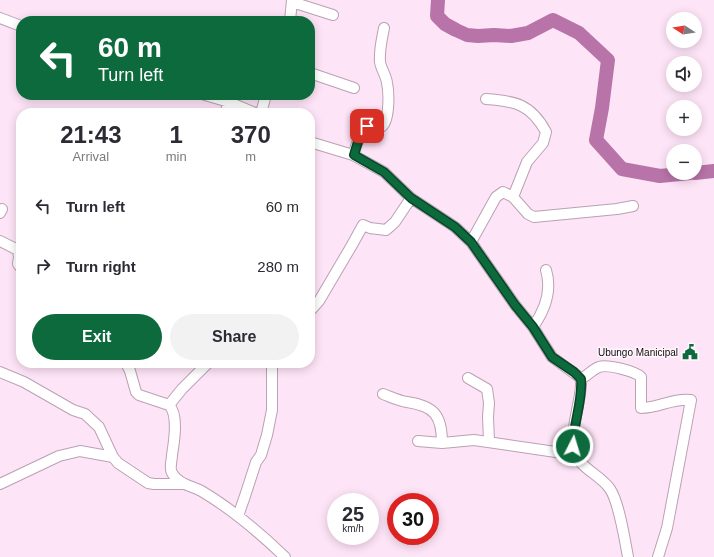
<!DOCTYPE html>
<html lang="en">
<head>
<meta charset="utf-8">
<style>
	:root { --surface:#fff; --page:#f2f2f3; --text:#2b2b33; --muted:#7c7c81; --accent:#0c6a3d }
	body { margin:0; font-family:Arial,sans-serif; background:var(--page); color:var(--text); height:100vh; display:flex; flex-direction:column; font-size:15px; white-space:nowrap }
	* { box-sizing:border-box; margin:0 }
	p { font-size:13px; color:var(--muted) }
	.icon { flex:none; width:22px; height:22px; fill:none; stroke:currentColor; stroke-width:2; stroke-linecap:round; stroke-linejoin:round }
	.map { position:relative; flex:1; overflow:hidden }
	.side { position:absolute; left:16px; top:108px; width:299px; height:260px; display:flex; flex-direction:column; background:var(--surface); border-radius:16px; box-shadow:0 2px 10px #0003 }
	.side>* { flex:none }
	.guide { position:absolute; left:16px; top:16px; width:299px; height:84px; border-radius:16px; box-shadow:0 2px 10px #0003; background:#0c6a3d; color:#fff; overflow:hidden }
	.needle { width:26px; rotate:282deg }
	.controls { position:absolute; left:666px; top:12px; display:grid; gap:8px }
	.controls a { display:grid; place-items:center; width:36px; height:36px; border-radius:50%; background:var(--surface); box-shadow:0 2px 10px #0003; font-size:20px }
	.speed { position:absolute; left:327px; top:493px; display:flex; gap:8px; font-size:20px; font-weight:700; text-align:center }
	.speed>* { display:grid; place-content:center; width:52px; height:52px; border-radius:50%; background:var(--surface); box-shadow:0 2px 10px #0003; line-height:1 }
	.speed small { font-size:10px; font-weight:400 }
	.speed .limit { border:6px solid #d22; background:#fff; color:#111 }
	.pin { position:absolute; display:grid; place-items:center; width:34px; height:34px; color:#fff; margin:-17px; border-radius:8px; box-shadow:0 2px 6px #0006 }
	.me { position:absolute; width:44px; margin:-22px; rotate:5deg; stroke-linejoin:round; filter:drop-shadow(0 0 3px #0008) }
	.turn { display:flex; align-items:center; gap:14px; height:84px; padding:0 16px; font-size:18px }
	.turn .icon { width:52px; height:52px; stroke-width:2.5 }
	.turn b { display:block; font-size:28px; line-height:34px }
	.eta { display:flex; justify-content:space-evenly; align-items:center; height:68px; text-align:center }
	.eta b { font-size:24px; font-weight:700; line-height:28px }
	.action { display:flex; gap:8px; margin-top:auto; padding:8px 16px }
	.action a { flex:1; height:46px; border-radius:24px; background:var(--accent); color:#fff; font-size:16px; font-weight:700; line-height:46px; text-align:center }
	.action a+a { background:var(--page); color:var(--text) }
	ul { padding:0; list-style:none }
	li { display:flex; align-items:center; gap:12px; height:60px; padding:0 16px }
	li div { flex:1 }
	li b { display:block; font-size:15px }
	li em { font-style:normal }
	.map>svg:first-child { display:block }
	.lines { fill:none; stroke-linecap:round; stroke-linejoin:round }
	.river { stroke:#b874a8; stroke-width:14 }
	.minor-casing { stroke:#baa1b3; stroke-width:12 }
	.minor { stroke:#fff; stroke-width:10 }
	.route-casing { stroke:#084528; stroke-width:10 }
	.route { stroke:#0c6a3d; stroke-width:7 }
	.labels { text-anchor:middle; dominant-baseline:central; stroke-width:3; stroke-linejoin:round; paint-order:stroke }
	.poi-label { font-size:10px; fill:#11090f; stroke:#fef8fc; text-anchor:end }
</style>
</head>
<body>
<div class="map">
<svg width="714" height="557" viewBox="0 0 714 557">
	<rect width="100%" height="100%" fill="#fee4f7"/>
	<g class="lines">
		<path class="river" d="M438,0L437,16L445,24L456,30L467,35L478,36L494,35L511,36L528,33L553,20L579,33L608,60L602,108L596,140L622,169L660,176L690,173
			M695,173L714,171"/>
		<defs>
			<path id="minor" d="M292,2L333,15
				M0,18L21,26
				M290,21L292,0
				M310,73L354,88
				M205,95L229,102L255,113
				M486,99C515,101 531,104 546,132L543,143L527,162L513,197
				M225,113L229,102
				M261,113L266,95
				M310,142L353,155L384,172L411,198L455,227L471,242L515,305L533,327L552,357L578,376L581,379V385C580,404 571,428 573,446C576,468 599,473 610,489C619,502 625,541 628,557
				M353,155C356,148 360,129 368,126C372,125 377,127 381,127C390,122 389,92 387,83C386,75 381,69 380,62C379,50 382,39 384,28
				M0,213L2,209
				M0,241L18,250L19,257L18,264L21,268
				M471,242L496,197L503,192L513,197L528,214L534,217L617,209L633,206
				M310,311L319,301L352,245L363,225L370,228L386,230L395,222L411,198
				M533,327C545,310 552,290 546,270
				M126,363L130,371L136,392L139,395L169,405C179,415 174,442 172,455C172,461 169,468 172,473C179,485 193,486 203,492C233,510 260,533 285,557
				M0,372L24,382L73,410L85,414L99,427L113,457L118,463L148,483L154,484H184
				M468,378L487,389L489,403L488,417L489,441
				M581,379C587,376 593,369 599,367C607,364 635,371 641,377V408C660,408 671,398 691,400L667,528L658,557
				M383,394C391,397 399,401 407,402C434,406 442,415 442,443
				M169,405L182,389L208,363
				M418,441L442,443L474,440L576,455
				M0,484L59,456L80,451L113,457
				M238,516L245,496L256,462L261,455L267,435L272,410V363"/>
		</defs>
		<use href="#minor" class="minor-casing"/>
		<use href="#minor" class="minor"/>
	</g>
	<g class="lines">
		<defs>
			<path id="route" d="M367,126C359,133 357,146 354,155L384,172L411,198L455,227L471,242L515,305L533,327L552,357L574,372L581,379C583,401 573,424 573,446"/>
		</defs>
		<use href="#route" class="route-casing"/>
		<use href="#route" class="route"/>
	</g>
	<defs>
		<symbol id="civic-bare" viewBox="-9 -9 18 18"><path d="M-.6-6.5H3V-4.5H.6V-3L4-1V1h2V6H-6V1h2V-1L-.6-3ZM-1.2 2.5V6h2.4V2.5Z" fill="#0c6a3d" stroke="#fef8fc" stroke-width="2.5" paint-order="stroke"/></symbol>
	</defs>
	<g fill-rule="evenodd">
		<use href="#civic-bare" x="679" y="341" width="22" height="22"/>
	</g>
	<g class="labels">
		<g class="poi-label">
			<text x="678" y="352">Ubungo Manicipal</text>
		</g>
	</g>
</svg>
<div class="controls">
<a><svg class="needle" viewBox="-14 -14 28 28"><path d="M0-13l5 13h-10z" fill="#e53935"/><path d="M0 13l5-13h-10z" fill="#7c7c81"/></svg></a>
<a><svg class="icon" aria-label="sound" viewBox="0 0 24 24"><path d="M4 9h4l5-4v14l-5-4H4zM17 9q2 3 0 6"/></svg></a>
<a>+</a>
<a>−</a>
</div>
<div class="speed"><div>25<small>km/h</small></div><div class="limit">30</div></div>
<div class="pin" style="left:367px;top:126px;background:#d93025"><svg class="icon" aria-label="arrive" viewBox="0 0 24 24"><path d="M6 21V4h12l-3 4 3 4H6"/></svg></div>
<svg class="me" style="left:573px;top:446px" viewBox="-20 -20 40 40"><circle r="17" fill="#0c6a3d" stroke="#fff" stroke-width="3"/><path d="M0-11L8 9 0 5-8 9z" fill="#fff"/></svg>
<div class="guide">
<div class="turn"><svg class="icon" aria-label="left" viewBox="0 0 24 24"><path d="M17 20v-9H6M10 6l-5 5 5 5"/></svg><div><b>60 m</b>Turn left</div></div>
</div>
<section class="side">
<div class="eta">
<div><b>21:43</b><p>Arrival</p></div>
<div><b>1</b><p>min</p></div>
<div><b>370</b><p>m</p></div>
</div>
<ul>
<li><svg class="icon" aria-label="left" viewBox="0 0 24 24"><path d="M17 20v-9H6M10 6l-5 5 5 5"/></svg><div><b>Turn left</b></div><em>60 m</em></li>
<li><svg class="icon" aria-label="right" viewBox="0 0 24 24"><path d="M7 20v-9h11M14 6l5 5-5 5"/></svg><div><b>Turn right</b></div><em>280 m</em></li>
</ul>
<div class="action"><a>Exit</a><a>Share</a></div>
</section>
</div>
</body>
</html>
